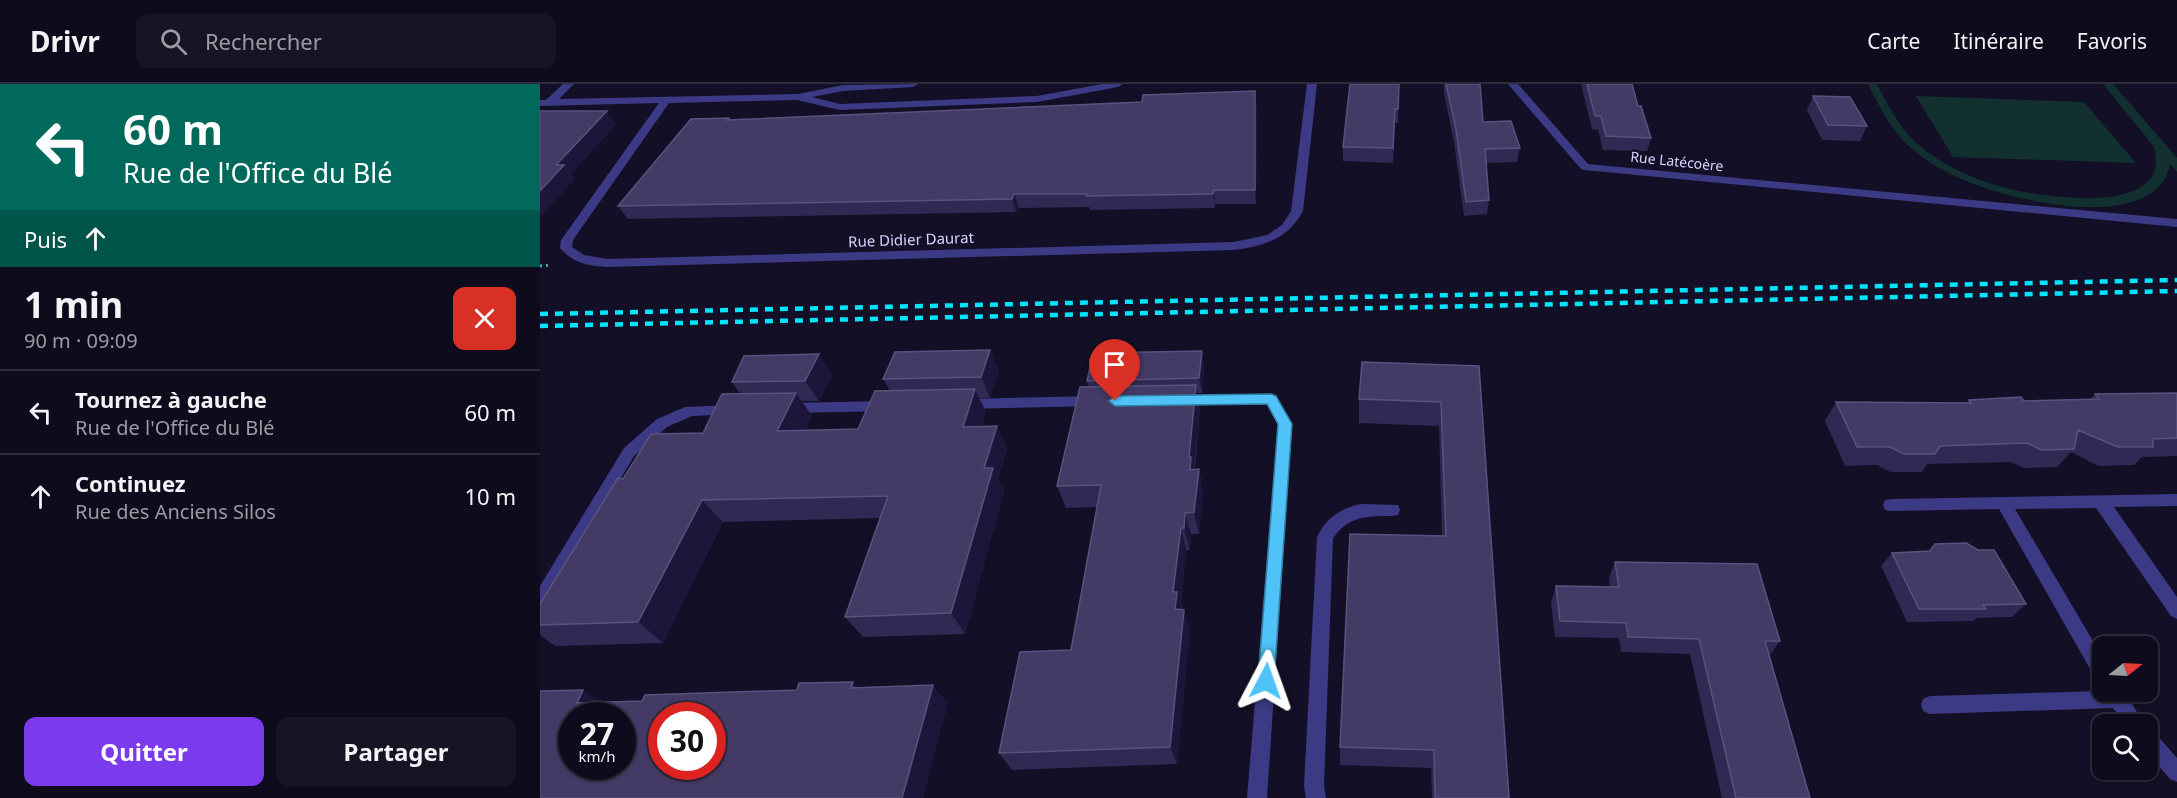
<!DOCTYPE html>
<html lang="fr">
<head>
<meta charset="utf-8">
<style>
	:root { --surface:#0e0b1c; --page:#171425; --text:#f1f3f6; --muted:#9b9ba3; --line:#2e2b3b; --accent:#7c3aed }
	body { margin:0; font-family:"Noto Sans",sans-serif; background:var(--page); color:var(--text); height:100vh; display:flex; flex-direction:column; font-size:22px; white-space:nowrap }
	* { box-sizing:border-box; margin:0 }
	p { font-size:20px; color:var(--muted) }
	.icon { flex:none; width:33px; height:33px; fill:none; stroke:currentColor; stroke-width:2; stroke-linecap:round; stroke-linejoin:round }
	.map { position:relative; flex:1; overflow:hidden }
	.panel { display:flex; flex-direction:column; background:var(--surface); width:540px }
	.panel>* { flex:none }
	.top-card { background:#00695c; color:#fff; overflow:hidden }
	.needle { width:39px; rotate:72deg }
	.fabs { position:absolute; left:1552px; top:552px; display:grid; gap:12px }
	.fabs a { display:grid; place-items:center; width:66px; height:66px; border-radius:12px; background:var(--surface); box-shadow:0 2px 4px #0004,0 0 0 2px var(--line); font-size:30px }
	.speed { position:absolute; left:18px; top:618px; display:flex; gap:12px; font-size:30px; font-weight:700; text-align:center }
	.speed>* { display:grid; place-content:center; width:78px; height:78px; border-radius:50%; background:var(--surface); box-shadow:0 2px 4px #0004,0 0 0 2px var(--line); line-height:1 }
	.speed small { font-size:15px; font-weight:400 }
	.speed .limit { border:9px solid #d22; background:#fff; color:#111 }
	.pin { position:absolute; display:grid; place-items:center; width:51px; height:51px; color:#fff; margin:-62px -26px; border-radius:50% 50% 50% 0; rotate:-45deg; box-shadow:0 0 6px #0007 }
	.pin .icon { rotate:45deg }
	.me { position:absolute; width:66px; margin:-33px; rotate:4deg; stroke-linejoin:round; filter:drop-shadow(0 0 4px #0008) }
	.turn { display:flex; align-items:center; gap:21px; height:126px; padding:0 24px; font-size:27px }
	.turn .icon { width:78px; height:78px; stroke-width:2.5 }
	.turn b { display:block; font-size:42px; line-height:51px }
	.then { display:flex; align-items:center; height:57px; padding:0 24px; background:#0003; gap:12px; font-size:22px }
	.round { display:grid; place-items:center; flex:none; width:63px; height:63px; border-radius:12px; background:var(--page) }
	.headline { display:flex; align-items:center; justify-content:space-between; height:102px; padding:0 24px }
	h1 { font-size:36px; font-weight:700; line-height:45px }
	.primary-button { display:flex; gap:12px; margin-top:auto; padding:12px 24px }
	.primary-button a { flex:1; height:69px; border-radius:12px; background:var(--accent); color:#fff; font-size:24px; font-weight:700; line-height:69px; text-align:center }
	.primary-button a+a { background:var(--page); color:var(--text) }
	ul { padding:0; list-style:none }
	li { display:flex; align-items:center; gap:18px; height:84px; padding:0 24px; border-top:2px solid var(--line) }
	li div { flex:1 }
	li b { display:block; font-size:22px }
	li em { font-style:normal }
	header { display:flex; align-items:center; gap:36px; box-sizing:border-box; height:84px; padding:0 30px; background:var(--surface); border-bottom:2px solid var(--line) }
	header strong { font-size:28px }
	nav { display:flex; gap:33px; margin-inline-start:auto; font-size:21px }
	.search { width:420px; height:54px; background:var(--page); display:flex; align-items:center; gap:15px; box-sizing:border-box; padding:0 21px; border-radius:12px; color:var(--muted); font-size:22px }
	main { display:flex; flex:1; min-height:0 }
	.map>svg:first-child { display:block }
	.green { fill:#12302f }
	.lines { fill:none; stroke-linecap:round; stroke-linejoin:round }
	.path { stroke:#2fb8b0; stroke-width:3; stroke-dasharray:2 4; stroke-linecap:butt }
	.lane { fill:#3d3a85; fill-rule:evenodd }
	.street { fill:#3d3a85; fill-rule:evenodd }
	.rail { stroke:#00e5ff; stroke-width:4.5; stroke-dasharray:8 7; stroke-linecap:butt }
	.wall { fill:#312854 }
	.shaded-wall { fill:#1d163a }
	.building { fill:#433a66; stroke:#5a527e; stroke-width:1.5; fill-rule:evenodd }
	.route { fill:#4fc3f7; stroke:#337fa1; stroke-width:1.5 }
	.labels { text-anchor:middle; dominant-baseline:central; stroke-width:4.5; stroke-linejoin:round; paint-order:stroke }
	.far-street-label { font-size:14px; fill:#d9d4ff; stroke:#130f26 }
	.street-label { font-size:15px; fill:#d9d4ff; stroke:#130f26 }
</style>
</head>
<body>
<header>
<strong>Drivr</strong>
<div class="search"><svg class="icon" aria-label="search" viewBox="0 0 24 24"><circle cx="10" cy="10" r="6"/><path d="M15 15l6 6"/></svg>Rechercher</div>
<nav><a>Carte</a><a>Itinéraire</a><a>Favoris</a></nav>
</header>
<main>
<section class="panel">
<div class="top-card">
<div class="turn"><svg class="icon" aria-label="left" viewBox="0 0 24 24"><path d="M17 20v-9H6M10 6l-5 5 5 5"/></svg><div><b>60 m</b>Rue de l'Office du Blé</div></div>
<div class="then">Puis<svg class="icon" aria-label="ahead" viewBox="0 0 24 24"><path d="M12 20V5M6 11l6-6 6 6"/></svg></div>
</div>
<div class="headline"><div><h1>1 min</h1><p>90 m · 09:09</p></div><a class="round" style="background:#d93025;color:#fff"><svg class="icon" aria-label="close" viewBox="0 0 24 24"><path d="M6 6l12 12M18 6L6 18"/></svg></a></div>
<ul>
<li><svg class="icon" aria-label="left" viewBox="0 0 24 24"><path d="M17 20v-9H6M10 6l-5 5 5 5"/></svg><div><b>Tournez à gauche</b><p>Rue de l'Office du Blé</p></div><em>60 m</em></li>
<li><svg class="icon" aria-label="ahead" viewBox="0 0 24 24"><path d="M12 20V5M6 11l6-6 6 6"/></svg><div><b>Continuez</b><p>Rue des Anciens Silos</p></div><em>10 m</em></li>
</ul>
<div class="primary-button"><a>Quitter</a><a>Partager</a></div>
</section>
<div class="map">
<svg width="1637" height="714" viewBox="0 0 1637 714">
	<rect width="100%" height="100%" fill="#130f26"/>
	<path class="green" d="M1328,0H1337C1352,28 1364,53 1392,71C1413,86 1438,96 1462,103C1498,113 1634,135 1614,63L1563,0H1573L1637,74V88L1630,80C1617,150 1480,118 1434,100C1412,92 1389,80 1371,64C1351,47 1340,23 1328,0Z
		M1376,12L1544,18L1596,79L1413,73Z"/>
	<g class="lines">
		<path class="path" d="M0,182L12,181"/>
		<path class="lane" d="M1637,410V422L1574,423L1637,513V535L1631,532L1556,424L1475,425L1563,574V599L1557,597L1459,425L1351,427L1345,426L1343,421L1345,416L1351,415Z
			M821,420L858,421L860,426L858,431L852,432C826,432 809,432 793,454L784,702L786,714H766L764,702L777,453C786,434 801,424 821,420Z
			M1563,607L1584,608L1605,640H1585L1573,624L1390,630L1383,627L1381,621L1383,615L1390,612Z
			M1608,647L1615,649L1637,674V698L1630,695L1608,670Z"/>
		<path class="street" d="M23,0H34L19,15L258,10L303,1L378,0L373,3L303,7L272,13L300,20L497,12L562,0H583L578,3L497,18L300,26L257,16L129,19L33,156L32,163L44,171L67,175L694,158L727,151L742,141L751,127L767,0H777L763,127C748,155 724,162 694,166L67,183C49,182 32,179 20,164L21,156L119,19L0,22V16H6Z
			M968,0H978L1048,80L1637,135V143L1045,86L1041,85Z
			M731,310L736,311L752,341L727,714H707L738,341L727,320L640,321L633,316L640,311Z
			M556,312L563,317L556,322L424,325L417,320L424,315Z
			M349,317L356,322L349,327L247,329L240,324L247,319Z
			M193,321L198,322L200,326L198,330L152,332L127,343L94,372L6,522L0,525V502L84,364L117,335L145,323Z"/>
		<path class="rail" d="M0,230L1637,196
			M0,242L1637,207"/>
	</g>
	<path class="wall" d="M859,0L858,39H855L853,79L803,77V63Z
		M904,0H940L943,38L980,64L977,78L946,79L949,116L947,130L924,132L914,58L904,9Z
		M1041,0H1092L1098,22L1111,54L1107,67L1063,66L1058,46L1052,45Z
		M1273,12L1327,42L1320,57L1282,56L1267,26Z
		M717,20L716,120H675V124L550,126L549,123L479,124L476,128L88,135L78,122L190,36Z
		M450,266L459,287L450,314H439L446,328L442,342H457L467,365L458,396L464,407L425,550L323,553L305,533L340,434L183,438L123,559L15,562L0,551V520L83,395L163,349L200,310L192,298L279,270L292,291L279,317H262L272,332L265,346L318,345L350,307L343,295Z
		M664,282L662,309H657L660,324L655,386L659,385L663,408L659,450H651L650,466H646L641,519L650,546L637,680L472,686L459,669L531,566L557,423L526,424L517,402L549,303L547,297Z
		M939,282L969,714H892L891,684L800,681V663L902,451L899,342L819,339V315Z
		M1637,309V372L1602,373L1594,381L1559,382L1531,368L1517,383L1484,384L1471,378L1387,380L1382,388H1351L1337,381L1305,382L1285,337L1296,318L1427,319L1429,316L1484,317L1551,315L1555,310Z
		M1395,460L1486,520L1472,533L1436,534L1433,537L1367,538L1341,482L1352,469L1389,467Z
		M1075,478L1240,557L1229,572L1270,714H1182L1150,570L1081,568L1079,554L1015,553L1011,518L1016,502L1070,503L1069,494Z"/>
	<path class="shaded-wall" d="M715,7L717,20L716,120L715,106Z
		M67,27L77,41L31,90L35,95L1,133L0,132V107L16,81Z
		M674,106L675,120V124L673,110Z
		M474,110L479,124L476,128L472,115Z
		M450,266L459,287L450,314L441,293Z
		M662,267L664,282L662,309L659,294Z
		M279,270L292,291L279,317L265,297Z
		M656,301L660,324L654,387L650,386L649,373Z
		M435,305L446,328L435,366L423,343Z
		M256,309L272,332L254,370L237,347Z
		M457,342L467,365L458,396L464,407L425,550L411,529L444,384Z
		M659,385L663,408L659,450L654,428Z
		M162,416L183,438L123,559L98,538Z
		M645,429L651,450L650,466L644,444Z
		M641,444L646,466L641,519L643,528L635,525L633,508Z
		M644,526L650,546L637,680L630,663Z
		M313,598L330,616L311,604Z
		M393,601L408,619L383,714H362Z
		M43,606L70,624L37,619Z"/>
	<path class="building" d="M810,0H859L858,25H855L853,64L803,63Z
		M906,0H940L943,38L971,37L980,64L945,65L949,116L926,118L916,45Z
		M1047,0H1092L1098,22H1101L1111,54L1066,52L1061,32H1055Z
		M715,7V106H674L673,110L546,112L547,110H474L472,115L78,122L151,35L189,34L187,36L602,18L603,11Z
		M1273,12L1310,13L1327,42L1288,41Z
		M0,27H67L16,81H24L0,107Z
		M450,266L441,293L343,295L355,268Z
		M662,267L659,294L547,297L553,269Z
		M279,270L265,297L192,298L204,272Z
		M822,278L939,282L969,714H895L894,666L800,663L810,450L906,452L901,318L819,315Z
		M656,301L649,373H651L650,386L659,385L654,428L645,429L644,444H641L633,508H637L635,525L644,526L630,663L459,669L480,568L531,566L561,401L517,402L540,303Z
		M435,305L423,343L457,342L444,384H453L411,529L305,533L348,412L162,416L98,538L0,541V520L78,394L83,395L111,350L163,349L182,310L256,309L237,347L318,345L335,307Z
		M1637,309V354L1613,355V363H1578L1538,346L1534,365L1501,366L1487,359L1400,362L1395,370H1364L1350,363H1317L1296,318L1431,319L1429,316L1481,313L1484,317L1559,315L1555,310Z
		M1426,459L1438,466H1454L1486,520L1443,521L1446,525H1379L1352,469L1390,467L1395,460Z
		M1075,478L1217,480L1240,557H1225L1270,714H1196L1159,555L1088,553L1086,539L1020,537L1016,502L1079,503Z
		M313,598L311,604L393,601L362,714H0V609L1,607L43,606L37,619L102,617L105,611L257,606L259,599ZM32,632H82V682H32ZM122,632H172V682H122Z"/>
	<path class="route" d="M731,310L736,312L752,340L734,597L732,603L726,605L720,603L718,597L738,340L727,320L575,322L569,317L575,312Z"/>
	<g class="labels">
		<g class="far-street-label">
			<text transform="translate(1137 77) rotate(6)">Rue Latécoère</text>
		</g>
		<g class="street-label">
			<text transform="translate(371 155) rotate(-2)">Rue Didier Daurat</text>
		</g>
	</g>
</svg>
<div class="fabs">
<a><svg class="needle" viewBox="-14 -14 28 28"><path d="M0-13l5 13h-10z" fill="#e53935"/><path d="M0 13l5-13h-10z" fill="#9b9ba3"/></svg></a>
<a><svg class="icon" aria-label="search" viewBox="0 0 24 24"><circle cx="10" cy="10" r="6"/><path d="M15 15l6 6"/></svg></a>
</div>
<div class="speed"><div>27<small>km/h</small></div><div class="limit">30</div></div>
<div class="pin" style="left:575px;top:317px;background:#d93025"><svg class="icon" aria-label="arrive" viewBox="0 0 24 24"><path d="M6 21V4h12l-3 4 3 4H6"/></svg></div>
<svg class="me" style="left:726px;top:597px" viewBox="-20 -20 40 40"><path d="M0-17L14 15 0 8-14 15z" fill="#4fc3f7" stroke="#fff" stroke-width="4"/></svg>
</div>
</main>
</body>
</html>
